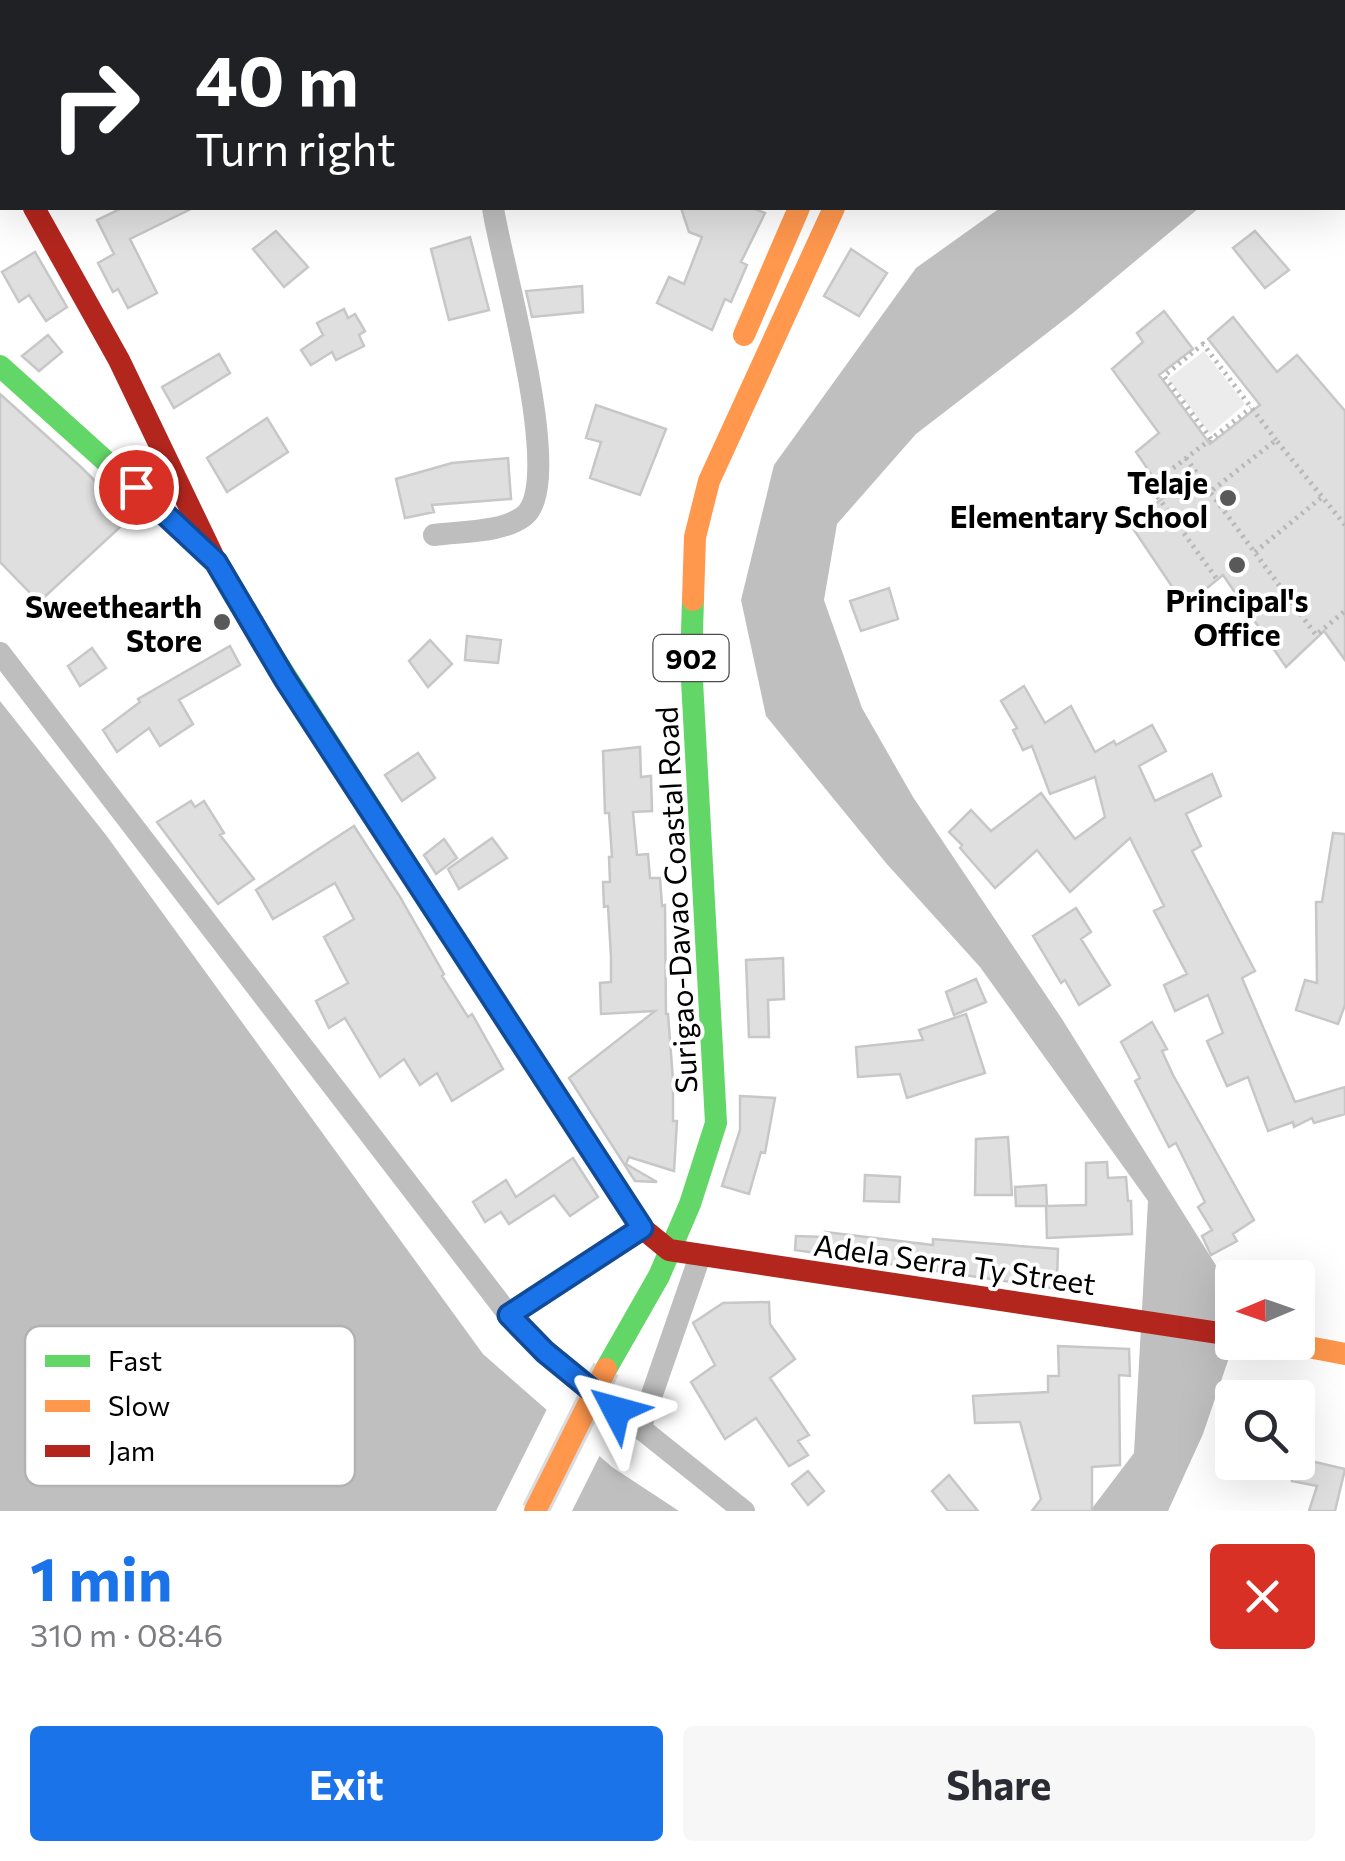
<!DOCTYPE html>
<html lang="en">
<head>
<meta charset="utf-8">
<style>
	:root { --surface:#fff; --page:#f7f7f7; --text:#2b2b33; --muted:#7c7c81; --accent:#1a73e8 }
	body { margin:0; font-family:Commissioner,sans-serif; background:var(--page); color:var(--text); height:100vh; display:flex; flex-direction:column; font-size:38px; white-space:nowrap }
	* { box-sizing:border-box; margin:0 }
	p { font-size:32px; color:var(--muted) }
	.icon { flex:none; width:55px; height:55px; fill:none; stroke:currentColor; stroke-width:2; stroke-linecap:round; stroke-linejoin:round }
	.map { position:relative; height:1511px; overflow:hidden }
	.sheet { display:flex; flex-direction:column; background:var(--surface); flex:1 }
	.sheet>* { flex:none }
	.top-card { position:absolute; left:0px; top:0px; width:1345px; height:210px; box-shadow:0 10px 40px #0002; background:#202124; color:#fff; overflow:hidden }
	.needle { width:65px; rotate:268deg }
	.fabs { position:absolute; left:1215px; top:1260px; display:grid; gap:20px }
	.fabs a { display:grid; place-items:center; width:100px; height:100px; border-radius:10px; background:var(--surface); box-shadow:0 10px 40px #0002; font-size:50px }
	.pin { position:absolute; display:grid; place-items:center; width:85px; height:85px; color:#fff; margin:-42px; border:5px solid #fff; border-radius:50%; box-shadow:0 2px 10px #0007 }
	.me { position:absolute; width:110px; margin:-55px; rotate:309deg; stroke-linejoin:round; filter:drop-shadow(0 0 8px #0008) }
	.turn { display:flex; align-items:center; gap:35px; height:210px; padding:0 30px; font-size:45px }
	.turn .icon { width:130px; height:130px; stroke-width:2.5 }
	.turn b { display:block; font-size:70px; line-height:85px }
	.round { display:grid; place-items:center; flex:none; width:105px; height:105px; border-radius:10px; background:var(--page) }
	.summary { display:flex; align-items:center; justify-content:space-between; height:170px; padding:0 30px }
	h1 { font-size:60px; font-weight:700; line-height:75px; color:var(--accent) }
	.cta { display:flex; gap:20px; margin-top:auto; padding:20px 30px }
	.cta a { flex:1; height:115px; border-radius:10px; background:var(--accent); color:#fff; font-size:40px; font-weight:700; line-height:115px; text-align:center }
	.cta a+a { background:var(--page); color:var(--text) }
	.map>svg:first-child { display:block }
	.green { fill:#ececec }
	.water { fill:#bfbfbf }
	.pier { fill:#fff }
	.building { fill:#dfdfdf; stroke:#c7c7c7; stroke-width:2.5 }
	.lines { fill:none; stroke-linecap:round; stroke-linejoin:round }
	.path { stroke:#b9b9b9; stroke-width:5; stroke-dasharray:2.5 5; stroke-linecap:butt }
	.street { stroke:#bebebe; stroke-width:22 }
	.fast { stroke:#63d668; stroke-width:22 }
	.slow { stroke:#ff974d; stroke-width:22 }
	.jam { stroke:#b3261e; stroke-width:22 }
	.slow-bridge-casing { stroke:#dbdbdb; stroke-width:28; stroke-linecap:butt }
	.slow-bridge { stroke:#ff974d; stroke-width:22 }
	.route-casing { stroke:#114b97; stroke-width:25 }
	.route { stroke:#1a73e8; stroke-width:18 }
	.poi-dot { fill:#595959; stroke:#fff; stroke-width:4 }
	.labels { text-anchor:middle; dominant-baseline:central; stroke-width:8; stroke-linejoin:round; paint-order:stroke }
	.shield { fill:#fff; stroke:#4c4c4c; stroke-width:2.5 }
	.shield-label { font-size:28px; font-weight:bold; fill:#000 }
	.poi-label { font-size:30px; font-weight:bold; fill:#000; stroke:#fff; text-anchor:end }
	.street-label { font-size:30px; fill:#000; stroke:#fff }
	.key { fill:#fff; stroke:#b2b2b2; stroke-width:2.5 }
	.key-label { font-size:28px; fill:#000 }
</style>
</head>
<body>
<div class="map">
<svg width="1345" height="1511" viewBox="0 0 1345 1511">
	<rect width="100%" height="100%" fill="#fff"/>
	<path class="green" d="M1204,351L1245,404L1210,434L1168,379Z"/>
	<path class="water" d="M1000,208H1199L1073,313L916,434L837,524L824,600L862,708L913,797L1062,1019L1232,1291L1234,1343L1203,1434L1168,1511H1090L1134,1453L1148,1201L980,967L886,863L766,716L741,600L774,465L916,268Z
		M0,701L106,835L483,1354L612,1467L679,1511H0Z"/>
	<path class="pier" d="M549,1405L602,1451L572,1511H496Z"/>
	<path class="building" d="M122,208H193L130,239L157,293L128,308L118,289L113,292L98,263L114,254L97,220Z
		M681,208H752L765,213L741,262L747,265L731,302L725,299L712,330L657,303L669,277L684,284L702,237L689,232Z
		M276,231L308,267L284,287L253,249Z
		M1255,231L1289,270L1265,288L1233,248Z
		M470,237L489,310L449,320L431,249Z
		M851,249L887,273L859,316L824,296Z
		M35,252L67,307L46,321L29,295L19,302L2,272Z
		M582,286L583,312L532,317L526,291Z
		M344,309L348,318L355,314L365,331L359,335L364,346L336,360L332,352L311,365L301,350L323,335L317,323Z
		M1164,311L1193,349L1159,375L1210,444L1260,405L1208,339L1233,317L1277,372L1297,355L1345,411V660L1324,631L1286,667L1223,575L1185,606L1130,524L1163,498L1154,487L1158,484L1136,452L1159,433L1112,369L1143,342L1137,333Z
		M48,335L62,352L39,371L22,356Z
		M219,354L230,373L174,408L162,387Z
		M0,394L81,467L131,517L39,602L0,562Z
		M596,405L666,429L640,495L590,478L601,442L586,438Z
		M267,418L288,452L227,492L207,458Z
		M508,458L511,499L432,505L434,512L405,518L396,479L452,463Z
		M889,588L898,619L861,631L850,601Z
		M467,636L501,640L498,663L465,660Z
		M430,640L452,664L428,687L409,661Z
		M230,646L240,665L179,700L193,724L160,746L149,728L117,752L103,730L140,702L138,699Z
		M92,648L106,668L80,686L68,666Z
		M1024,686L1045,723L1071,706L1095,752L1114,741L1116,745L1152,725L1166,751L1139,766L1155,801L1212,774L1221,796L1186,814L1201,846L1192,851L1255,971L1242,978L1295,1102L1345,1087V1114L1314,1123L1312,1118L1294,1127L1293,1122L1268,1131L1248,1077L1227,1086L1207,1041L1223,1033L1208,995L1175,1011L1164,985L1187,974L1154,911L1164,906L1130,838L1070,892L1037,850L995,888L960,848L962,845L949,832L971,810L991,831L1041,793L1075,839L1105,817L1095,777L1050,794L1032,746L1023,750L1013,730L1017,728L1001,701Z
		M640,747L641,777L651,776L652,811L633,812L637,855L648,854L650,878H660L662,906L665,905L666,1014H668L673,1080V1121H677L674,1171L629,1157L626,1164L657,1182L635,1181L569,1078L655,1011L601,1014L600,983L611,982V957L608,906L604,907L603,882H610L609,857H612L609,813H605L603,751Z
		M418,753L435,778L402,801L385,775Z
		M191,801L195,807L204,801L224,833L220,835L254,879L218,904L157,822Z
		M354,826L400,897L444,974L442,976L468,1017L472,1014L503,1069L452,1101L437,1073L420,1085L404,1059L380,1077L345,1018L329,1028L316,1001L348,983L324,937L354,919L335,883L273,919L256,890Z
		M1333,833L1345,834V1005L1338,1024L1296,1010L1305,980L1317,983L1316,902H1322Z
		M492,838L507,858L459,889L448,869Z
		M444,839L457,858L436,874L424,855Z
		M1076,908L1091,932L1081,939L1110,985L1079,1005L1065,980L1061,983L1033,936Z
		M783,958L784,999L768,1000L769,1037H749L746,960Z
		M976,979L986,1002L954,1015L946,992Z
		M966,1014L985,1073L907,1098L900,1074L858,1077L856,1047L923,1040L919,1030Z
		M1152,1022L1167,1049L1162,1051L1173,1075L1254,1220L1233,1234L1237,1241L1211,1255L1202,1236L1212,1230L1198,1207L1205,1202L1176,1143L1169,1147L1135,1081L1140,1078L1121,1042Z
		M740,1096L775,1098L765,1153L761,1152L749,1194L722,1186L740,1130Z
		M1008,1137L1012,1195H975L976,1139Z
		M573,1158L598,1197L570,1216L554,1195L509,1224L501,1212L485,1222L473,1202L506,1180L516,1197Z
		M1107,1162L1108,1178L1126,1177L1128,1201H1131L1132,1234L1047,1238L1046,1206H1016L1015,1187L1046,1185L1047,1206L1086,1205V1163Z
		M865,1175L900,1177L899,1202L864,1201Z
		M825,1232L933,1245V1239L1058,1249L1057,1279L1052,1280V1288L795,1250L796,1236L825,1237Z
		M769,1302L770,1324L795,1359L770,1378L809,1435L798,1441L808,1455L789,1466L756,1418L725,1439L691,1382L715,1365L693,1323L723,1303Z
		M1058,1346L1129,1349L1130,1376L1119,1375L1120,1465L1092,1467V1511H1032L1041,1499L1020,1422L975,1423L973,1396L1048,1392V1376H1059Z
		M1298,1458L1345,1469L1335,1511H1309L1317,1486L1292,1481Z
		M808,1471L824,1491L808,1505L792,1484Z
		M949,1475L978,1511H948L932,1491Z"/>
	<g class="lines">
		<path class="path" d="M1211,439L1164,376L1203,344L1276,440
			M1186,458L1210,492
			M1345,525L1276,440L1210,492L1316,635L1345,611
			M1255,552L1322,497
			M1216,578L1150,486L1251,408"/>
		<path class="street" d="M158,2L162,0
			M488,2L489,0
			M0,83L2,82
			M434,535C461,531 502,533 524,516C567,483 500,259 493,208
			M0,653L509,1315L545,1352L744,1511
			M509,1315L642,1228
			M640,1429L700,1256"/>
		<path class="fast" d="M0,366L201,547
			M253,625L626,1204
			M606,1369L659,1276L690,1204L716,1123L691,662L693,600"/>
		<path class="slow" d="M904,2L906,0
			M943,2L944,0
			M744,335L799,208
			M693,600L695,537L709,481L834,208
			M1282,1342L1345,1354"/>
		<path class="jam" d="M0,147L2,151
			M34,208L119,360L216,562L253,625
			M626,1204L642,1228L669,1250L1232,1335"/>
		<defs>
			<path id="slow-bridge" d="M535,1511L606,1369"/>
		</defs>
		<use href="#slow-bridge" class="slow-bridge-casing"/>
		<use href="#slow-bridge" class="slow-bridge"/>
	</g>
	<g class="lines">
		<defs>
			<path id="route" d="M136,487L216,562L285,679L642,1228L509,1315L545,1352L616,1410"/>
		</defs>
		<use href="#route" class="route-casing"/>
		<use href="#route" class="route"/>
	</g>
	<g class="poi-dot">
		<circle cx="1228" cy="498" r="10"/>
		<circle cx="1237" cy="565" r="10"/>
		<circle cx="222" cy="622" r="10"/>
	</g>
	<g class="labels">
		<rect class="shield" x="653.5" y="635" width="75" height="46" rx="8"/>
		<g class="shield-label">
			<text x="691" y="658">902</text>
		</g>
		<g class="poi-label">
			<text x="1208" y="481">Telaje<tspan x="1208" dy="34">Elementary School</tspan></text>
			<text x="1237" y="599" text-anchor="middle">Principal's<tspan x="1237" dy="34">Office</tspan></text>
			<text x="202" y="605">Sweethearth<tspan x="202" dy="34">Store</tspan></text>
		</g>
		<g class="street-label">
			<text transform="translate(675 900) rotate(-93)">Surigao-Davao Coastal Road</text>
			<text transform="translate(955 1263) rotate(8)">Adela Serra Ty Street</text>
		</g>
	</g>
	<rect x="25" y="1326" width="330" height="160" rx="15" class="key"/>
	<rect x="45" y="1355" width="45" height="12" fill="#63d668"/>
	<rect x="45" y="1400" width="45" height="12" fill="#ff974d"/>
	<rect x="45" y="1445" width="45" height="12" fill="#b3261e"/>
	<g class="key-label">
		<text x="108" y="1371">Fast</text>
		<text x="108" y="1416">Slow</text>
		<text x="108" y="1461">Jam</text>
	</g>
</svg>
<div class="fabs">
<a><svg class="needle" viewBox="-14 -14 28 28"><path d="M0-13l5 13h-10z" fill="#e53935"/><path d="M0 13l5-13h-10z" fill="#7c7c81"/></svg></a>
<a><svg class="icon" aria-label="search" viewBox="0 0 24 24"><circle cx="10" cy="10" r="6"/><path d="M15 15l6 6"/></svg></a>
</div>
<div class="pin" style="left:136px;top:487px;background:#d93025"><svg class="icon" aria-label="arrive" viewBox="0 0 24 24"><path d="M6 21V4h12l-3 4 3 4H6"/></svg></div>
<svg class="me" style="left:616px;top:1410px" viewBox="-20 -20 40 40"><path d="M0-17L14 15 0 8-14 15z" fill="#1a73e8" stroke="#fff" stroke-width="4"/></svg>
<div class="top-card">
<div class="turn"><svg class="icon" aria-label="right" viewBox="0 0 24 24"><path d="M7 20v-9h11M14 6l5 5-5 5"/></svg><div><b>40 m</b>Turn right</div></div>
</div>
</div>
<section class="sheet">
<div class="summary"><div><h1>1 min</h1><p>310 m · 08:46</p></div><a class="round" style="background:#d93025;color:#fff"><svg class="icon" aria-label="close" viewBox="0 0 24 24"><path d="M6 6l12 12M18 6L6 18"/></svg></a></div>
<div class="cta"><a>Exit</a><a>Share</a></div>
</section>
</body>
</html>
